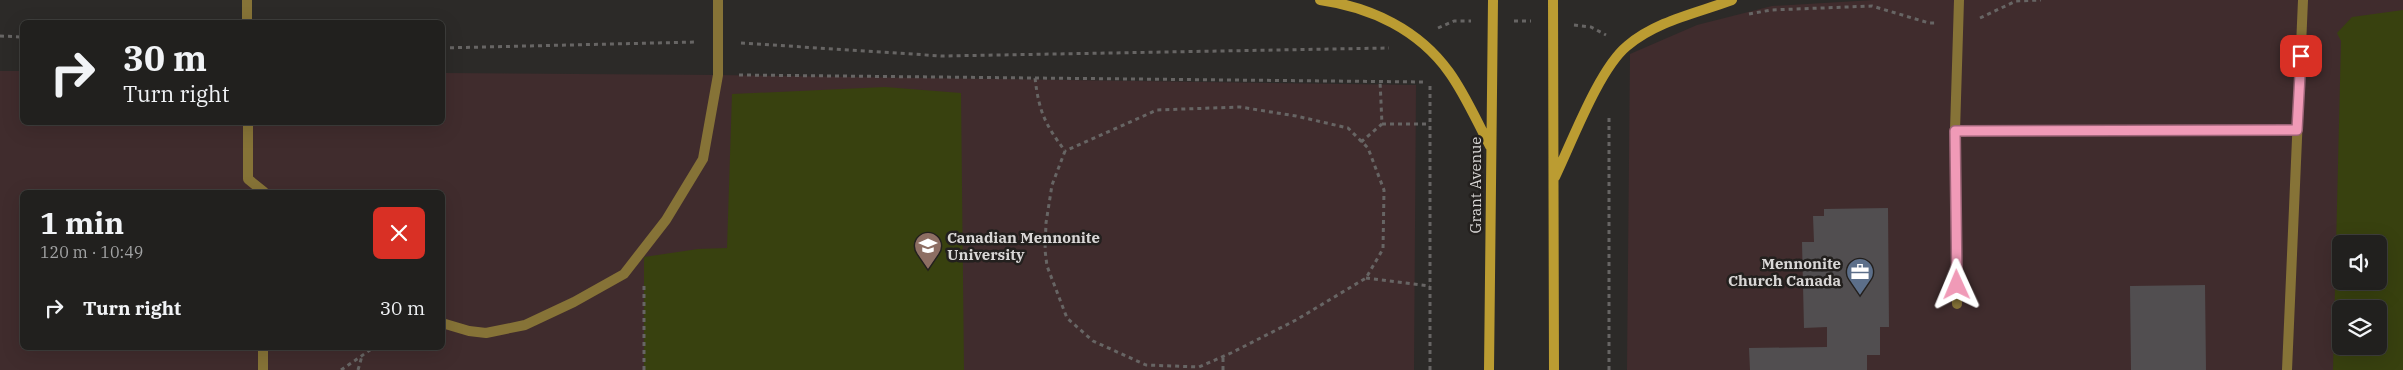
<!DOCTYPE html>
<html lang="en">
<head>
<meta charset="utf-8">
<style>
	:root { --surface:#21201e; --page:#2d2d2b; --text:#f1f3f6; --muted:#a2a3a4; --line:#3e3e3c }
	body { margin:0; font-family:"IBM Plex Serif",serif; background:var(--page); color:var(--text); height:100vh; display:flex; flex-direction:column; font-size:19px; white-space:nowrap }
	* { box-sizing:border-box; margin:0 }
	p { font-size:16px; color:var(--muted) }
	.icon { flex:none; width:28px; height:28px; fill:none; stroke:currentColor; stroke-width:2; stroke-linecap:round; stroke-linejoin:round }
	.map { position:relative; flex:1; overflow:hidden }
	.drawer { position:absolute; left:20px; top:190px; width:425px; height:160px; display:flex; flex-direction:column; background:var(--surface); border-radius:8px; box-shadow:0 5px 20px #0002,0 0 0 1px var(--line) }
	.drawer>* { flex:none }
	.hud { position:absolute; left:20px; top:20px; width:425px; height:105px; border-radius:8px; box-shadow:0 5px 20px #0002,0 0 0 1px var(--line); background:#21201e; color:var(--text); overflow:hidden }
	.fabs { position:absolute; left:2332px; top:235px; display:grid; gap:10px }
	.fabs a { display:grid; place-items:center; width:55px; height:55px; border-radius:8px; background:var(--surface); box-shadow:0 5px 20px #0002,0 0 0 1px var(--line); font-size:25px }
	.pin { position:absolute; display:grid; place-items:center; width:42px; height:42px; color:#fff; margin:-21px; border-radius:10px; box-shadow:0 2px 8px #0006 }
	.me { position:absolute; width:55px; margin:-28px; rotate:359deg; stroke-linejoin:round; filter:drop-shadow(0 0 4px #0008) }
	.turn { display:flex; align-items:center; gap:18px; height:105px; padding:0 20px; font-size:22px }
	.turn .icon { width:65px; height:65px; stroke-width:2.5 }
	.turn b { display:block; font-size:35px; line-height:42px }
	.round { display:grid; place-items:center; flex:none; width:52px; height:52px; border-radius:8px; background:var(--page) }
	.head { display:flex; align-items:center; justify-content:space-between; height:85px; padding:0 20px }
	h1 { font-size:30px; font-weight:700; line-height:38px }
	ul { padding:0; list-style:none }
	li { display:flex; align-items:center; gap:15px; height:65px; padding:0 20px }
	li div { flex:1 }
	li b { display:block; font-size:19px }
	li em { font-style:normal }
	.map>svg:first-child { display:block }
	.education { fill:#402c2d; fill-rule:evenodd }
	.green { fill:#38410f; fill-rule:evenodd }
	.building { fill:#514e50 }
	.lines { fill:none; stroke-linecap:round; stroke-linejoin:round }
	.path { stroke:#676564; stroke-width:3; stroke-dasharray:4 4; stroke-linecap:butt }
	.lane { stroke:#867337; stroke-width:10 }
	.secondary { stroke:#bb9c32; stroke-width:10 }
	.route-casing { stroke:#9c6477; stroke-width:12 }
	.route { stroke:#f09ab7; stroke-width:9 }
	.labels { text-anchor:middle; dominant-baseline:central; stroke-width:5; stroke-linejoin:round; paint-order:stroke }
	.street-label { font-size:15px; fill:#d9d7d6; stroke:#23201e }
	.poi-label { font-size:15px; font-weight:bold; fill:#d9d7d6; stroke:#23201e; text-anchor:start }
</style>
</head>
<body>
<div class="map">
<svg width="2403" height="370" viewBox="0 0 2403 370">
	<rect width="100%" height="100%" fill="#2c2a28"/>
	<path class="education" d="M1874,0H2403V370H1627L1630,54L1697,25L1772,6ZM2341,244H2379V281H2341ZM2341,309H2379V346H2341Z
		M0,71H22V122H442L443,73L718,75L1416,85L1414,370H0ZM22,192H442V348H22Z"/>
	<path class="green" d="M2403,10V370H2333L2341,41L2337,33L2352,17ZM2341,244H2379V281H2341ZM2341,309H2379V346H2341Z
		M885,87L961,93L964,370H644V257L698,249L727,248L732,94Z"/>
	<path class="building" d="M1888,208L1889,327H1880V355H1867V370H1750L1749,348L1827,347V327L1804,328L1802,242H1814L1813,216H1824V209Z
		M2205,285L2206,370H2131L2130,286Z"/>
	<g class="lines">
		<path class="path" d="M1749,14L1771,10L1872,6L1929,23H1937
			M1980,18L2016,1L2041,0
			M1514,21H1531
			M1574,25L1591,27L1606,35
			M1438,28L1454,21H1471
			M0,36L22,37
			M741,43L942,56L1389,48
			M442,48L697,42
			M739,75L1427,82
			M1035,78C1039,112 1045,124 1065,151L1052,185L1046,223L1045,250L1047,266L1067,318L1093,341L1146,365L1199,367L1231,353L1296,320L1366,278L1383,249L1384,190L1368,148L1348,128L1296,116L1240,107L1157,110L1065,151
			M1382,124H1430
			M1361,142L1382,124L1380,81
			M1366,278L1430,286
			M644,286V370
			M341,370L373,348
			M358,370L362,356
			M1223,370V357
			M1430,370V85
			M1609,370V115"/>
		<path class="lane" d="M247,0V22
			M1959,0L1955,131L2297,130
			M248,122V179L264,192
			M1955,131L1957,304
			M442,323L469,331L486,333L525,325L574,302L624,274L666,220L703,159L718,75V0
			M263,370V348
			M2287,370L2303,0"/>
		<path class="secondary" d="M1320,0C1371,7 1419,30 1449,72C1465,94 1477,122 1490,146
			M1553,0L1554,370
			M1555,177C1572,142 1599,69 1627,46C1656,21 1697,13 1732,0
			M1489,370L1493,0"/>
	</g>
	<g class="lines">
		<defs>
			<path id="route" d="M1957,285L1955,131L2297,130L2301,56"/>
		</defs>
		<use href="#route" class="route-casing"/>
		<use href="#route" class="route"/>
	</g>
	<defs>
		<symbol id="university-pin" viewBox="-11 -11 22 30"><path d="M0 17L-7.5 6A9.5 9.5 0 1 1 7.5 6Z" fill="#8d6e63" stroke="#23201e"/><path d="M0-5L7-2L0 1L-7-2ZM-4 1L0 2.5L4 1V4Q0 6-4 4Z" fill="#fff"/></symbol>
		<symbol id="office-pin" viewBox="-11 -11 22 30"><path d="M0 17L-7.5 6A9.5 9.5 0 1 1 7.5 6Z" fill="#5c6f8a" stroke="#23201e"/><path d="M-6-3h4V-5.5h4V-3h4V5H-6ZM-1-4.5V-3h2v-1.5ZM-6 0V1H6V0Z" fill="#fff"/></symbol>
	</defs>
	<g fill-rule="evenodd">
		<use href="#university-pin" x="912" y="230" width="32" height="43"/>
		<use href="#office-pin" x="1844" y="256" width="32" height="43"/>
	</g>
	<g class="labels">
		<g class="street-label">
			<text transform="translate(1475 185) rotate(-90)">Grant Avenue</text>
		</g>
		<g class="poi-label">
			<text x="947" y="237">Canadian Mennonite<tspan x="947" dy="17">University</tspan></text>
			<text x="1841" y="263" text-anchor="end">Mennonite<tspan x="1841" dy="17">Church Canada</tspan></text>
		</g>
	</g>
</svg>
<div class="fabs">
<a><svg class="icon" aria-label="sound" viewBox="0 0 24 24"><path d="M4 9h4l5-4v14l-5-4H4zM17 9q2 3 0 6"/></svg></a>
<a><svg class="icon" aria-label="layers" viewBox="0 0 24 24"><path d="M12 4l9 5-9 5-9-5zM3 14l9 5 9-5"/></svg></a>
</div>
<div class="pin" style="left:2301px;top:56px;background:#d93025"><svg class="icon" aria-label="arrive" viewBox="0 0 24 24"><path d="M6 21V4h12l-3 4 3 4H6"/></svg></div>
<svg class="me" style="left:1957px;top:285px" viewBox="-20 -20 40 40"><path d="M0-17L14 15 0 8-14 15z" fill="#f09ab7" stroke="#fff" stroke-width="4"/></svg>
<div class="hud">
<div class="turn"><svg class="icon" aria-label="right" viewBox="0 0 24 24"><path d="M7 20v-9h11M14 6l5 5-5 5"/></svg><div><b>30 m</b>Turn right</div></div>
</div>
<section class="drawer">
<div class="head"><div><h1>1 min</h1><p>120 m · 10:49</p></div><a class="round" style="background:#d93025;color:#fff"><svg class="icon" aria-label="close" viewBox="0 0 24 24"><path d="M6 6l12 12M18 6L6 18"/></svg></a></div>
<ul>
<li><svg class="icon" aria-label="right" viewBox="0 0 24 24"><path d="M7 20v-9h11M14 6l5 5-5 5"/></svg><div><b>Turn right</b></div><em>30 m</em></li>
</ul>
</section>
</div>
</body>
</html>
